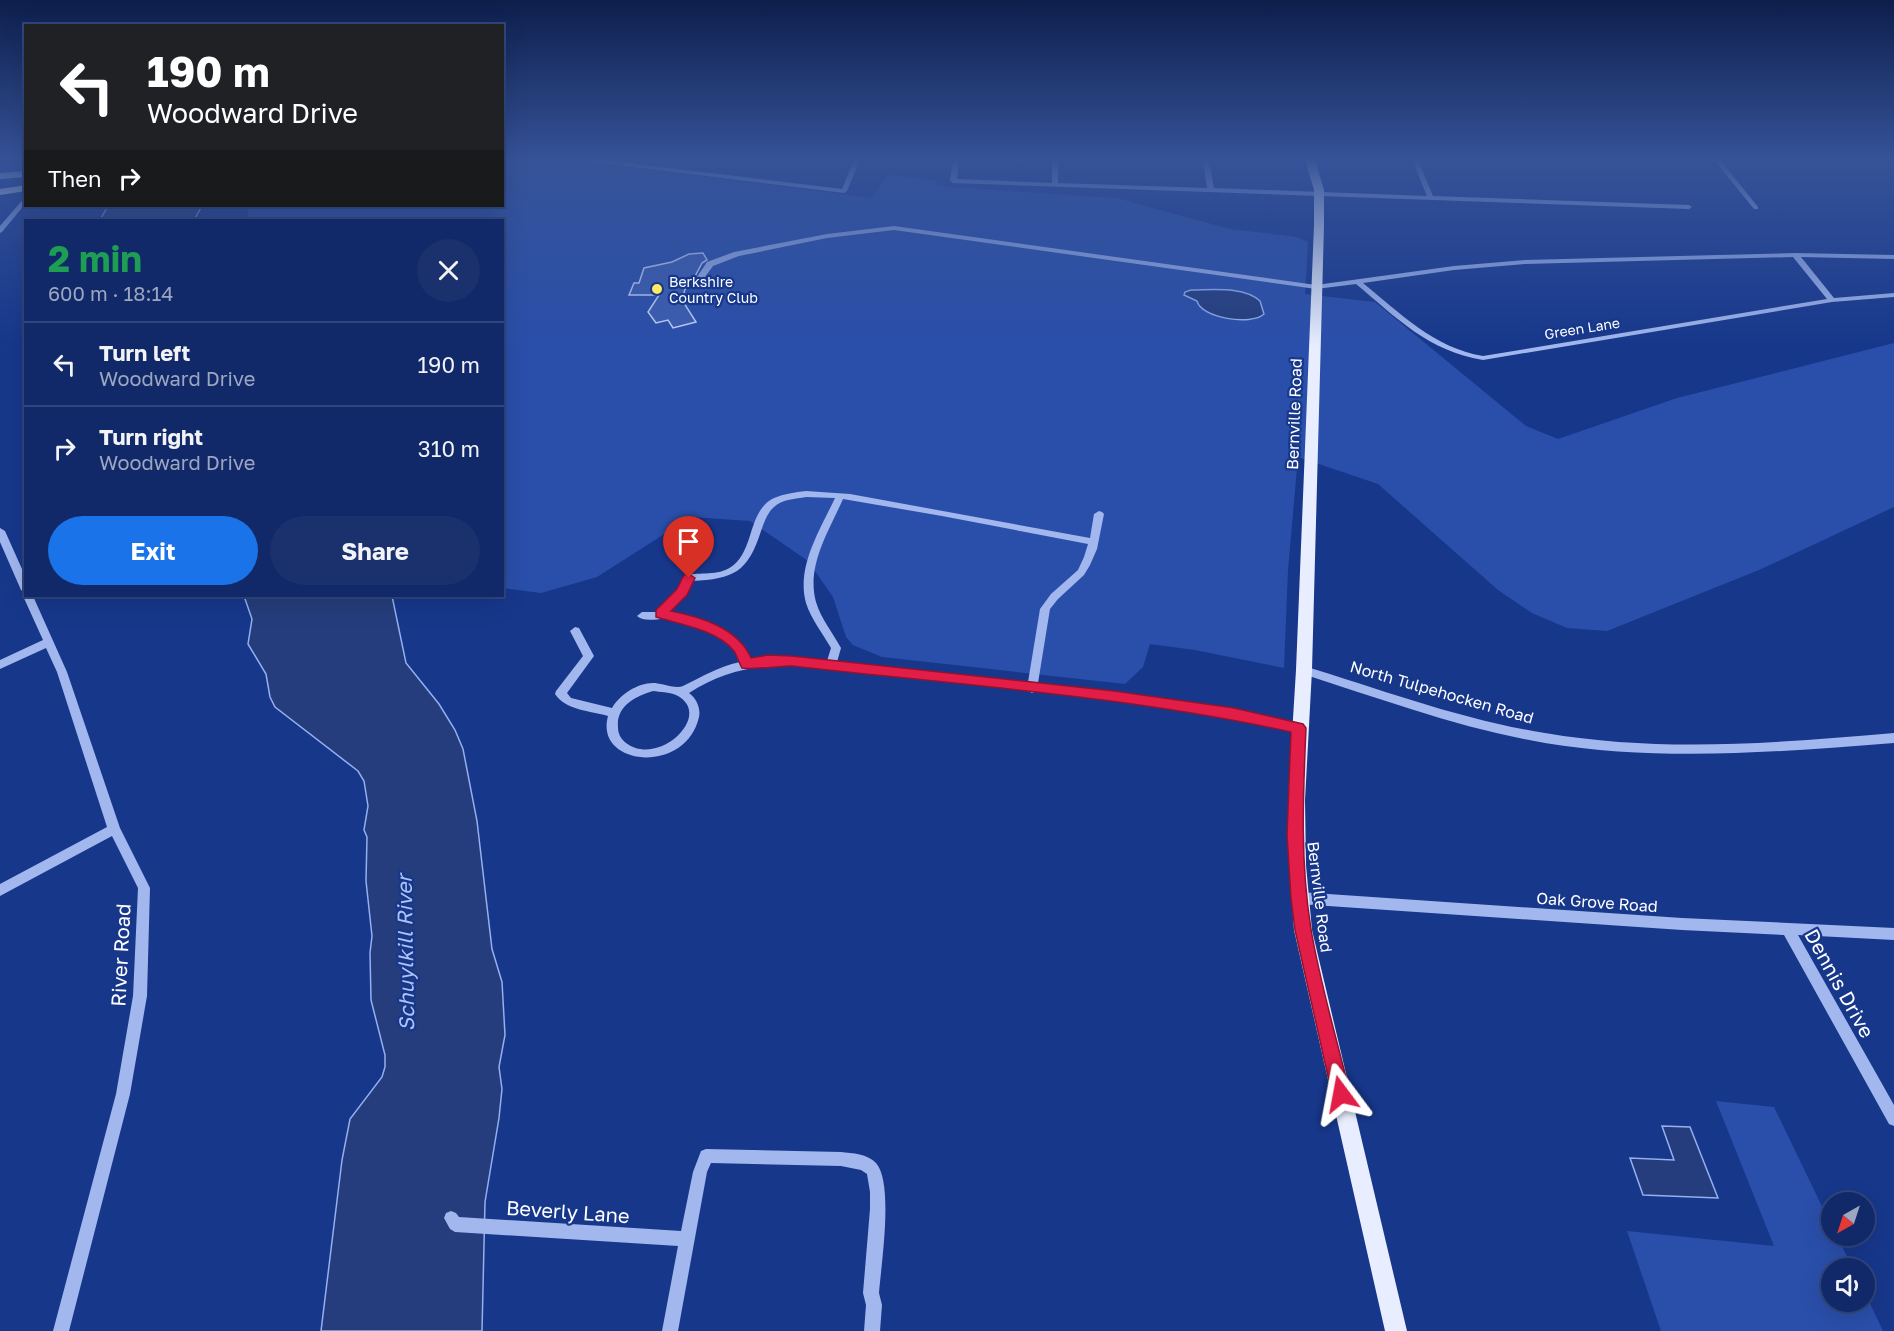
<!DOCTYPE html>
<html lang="en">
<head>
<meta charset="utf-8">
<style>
	:root { --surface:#112968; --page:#1a316e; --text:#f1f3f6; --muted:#9ca6c0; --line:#30457c; --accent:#1a73e8 }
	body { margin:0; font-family:"Golos Text",sans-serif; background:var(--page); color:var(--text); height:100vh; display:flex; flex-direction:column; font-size:22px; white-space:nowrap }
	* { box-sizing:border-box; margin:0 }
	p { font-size:20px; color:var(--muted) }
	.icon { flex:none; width:33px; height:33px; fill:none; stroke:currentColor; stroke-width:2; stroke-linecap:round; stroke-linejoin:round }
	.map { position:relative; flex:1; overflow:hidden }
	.sheet { position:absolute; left:24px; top:219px; width:480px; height:378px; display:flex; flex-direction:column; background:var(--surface); border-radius:0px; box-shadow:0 6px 24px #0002,0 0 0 2px var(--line) }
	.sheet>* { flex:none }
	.guide { position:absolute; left:24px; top:24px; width:480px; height:183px; border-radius:0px; box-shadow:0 6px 24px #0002,0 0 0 2px var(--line); background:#202124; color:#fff; overflow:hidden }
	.needle { width:39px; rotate:219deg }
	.tools { position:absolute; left:1821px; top:1192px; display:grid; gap:12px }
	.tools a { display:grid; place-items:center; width:54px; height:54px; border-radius:50%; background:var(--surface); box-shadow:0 6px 24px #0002,0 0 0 2px var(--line); font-size:30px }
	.pin { position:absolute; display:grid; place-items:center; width:51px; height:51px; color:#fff; margin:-62px -26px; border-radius:50% 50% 50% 0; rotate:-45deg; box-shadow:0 0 6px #0007 }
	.pin .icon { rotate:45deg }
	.me { position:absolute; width:66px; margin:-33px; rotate:347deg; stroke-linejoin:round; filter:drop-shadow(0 0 4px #0008) }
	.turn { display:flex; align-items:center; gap:21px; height:126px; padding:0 24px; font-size:27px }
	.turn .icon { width:78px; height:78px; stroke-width:2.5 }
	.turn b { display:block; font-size:42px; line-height:51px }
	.then { display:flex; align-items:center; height:57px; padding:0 24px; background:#0003; gap:12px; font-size:22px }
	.round { display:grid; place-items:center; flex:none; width:63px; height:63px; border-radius:32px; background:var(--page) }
	.overview { display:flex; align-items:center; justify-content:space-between; height:102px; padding:0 24px }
	h1 { font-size:36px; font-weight:700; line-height:45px; color:#1e9e55 }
	.button { display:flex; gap:12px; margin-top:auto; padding:12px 24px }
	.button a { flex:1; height:69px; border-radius:36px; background:var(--accent); color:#fff; font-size:24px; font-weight:700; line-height:69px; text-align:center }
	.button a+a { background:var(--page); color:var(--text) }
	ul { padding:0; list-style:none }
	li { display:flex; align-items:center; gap:18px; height:84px; padding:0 24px; border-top:2px solid var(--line) }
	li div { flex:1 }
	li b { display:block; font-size:22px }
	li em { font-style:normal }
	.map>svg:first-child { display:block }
	.green { fill:#2a4faa }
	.water { fill:#253d7c; stroke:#93b0f1; stroke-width:1.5 }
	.building { fill:#3c5db2; stroke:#c7d6fa; stroke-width:1.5 }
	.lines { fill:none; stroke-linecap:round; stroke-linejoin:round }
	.minor { fill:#a1b7ee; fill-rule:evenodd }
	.major { fill:#e8eeff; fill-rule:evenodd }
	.highway { fill:#fff; fill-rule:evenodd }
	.route { fill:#e11d48; stroke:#92132f; stroke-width:1.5 }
	.poi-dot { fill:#ffeb5e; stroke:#17378b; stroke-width:2 }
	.labels { text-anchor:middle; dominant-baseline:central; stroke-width:4.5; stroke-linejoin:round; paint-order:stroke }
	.far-poi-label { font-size:14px; fill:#fff; stroke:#17378b; text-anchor:start }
	.far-street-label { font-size:14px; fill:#fff; stroke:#17378b }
	.street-label { font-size:16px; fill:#fff; stroke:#17378b }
	.near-street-label { font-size:20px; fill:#fff; stroke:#17378b }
	.near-water-label { font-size:21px; font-style:italic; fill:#adc2f6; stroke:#17378b }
</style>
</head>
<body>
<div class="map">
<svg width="1894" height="1331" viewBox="0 0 1894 1331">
	<rect width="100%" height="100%" fill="#17378b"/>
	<path class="green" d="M503,160H567L872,198L888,175L938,181L935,184L949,187L1116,198L1230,229L1297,237L1308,242L1305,294L1375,302L1526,426L1558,439L1677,398L1894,343V507L1759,570L1607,631L1567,628L1532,613L1498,590L1378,484L1298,457L1288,570L1284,668L1195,650L1150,644L1143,667L1125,684L882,657L853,645L846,637L833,597L808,561L750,521L691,517L597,577L541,593L503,588L502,220H248V206H502Z
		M1716,1101L1774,1107L1831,1225L1832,1236H1837L1853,1269H1832V1302H1864L1865,1293L1883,1331H1661L1627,1231L1774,1246Z"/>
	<path class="water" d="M108,206H202L194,220H100Z
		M1191,290C1212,290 1244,286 1260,301L1264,314C1251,326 1201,318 1197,301L1184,295L1185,292Z
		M244,596H392L406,663L439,704L455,730L463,749L477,821L492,949L502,982L505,1035L499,1067L502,1089L499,1118L485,1202L482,1331H321L342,1160L350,1119L382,1077L385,1067V1055L371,1000L370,953L372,936L366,881L367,837L364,830L368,806L364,781L358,771L275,707L270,697L266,674L248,644L252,619Z
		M1662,1126L1690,1127L1718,1198L1643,1195L1630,1158L1674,1160Z"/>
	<path class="building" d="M703,253L707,260L702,263L692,282H687L682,300L696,322L673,328L668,320L656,323L648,312L659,295H629L634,283H639L644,268L672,262L689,254Z"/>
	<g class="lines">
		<path class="minor" d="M589,160H605L842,189L854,160H860L847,191L844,193L592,162Z
			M953,160H959L957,179L1052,183V160H1058V183L1207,188L1203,160H1209L1214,188L1427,196L1412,160H1418L1433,196L1689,205L1692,207L1689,209L953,183L950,181Z
			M1714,160H1720L1758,207V209H1754Z
			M26,196V203L2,232L0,233V226Z
			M894,226L1316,285L1454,266L1525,260L1795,253L1894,255V259L1801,257L1834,298L1894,293V297L1832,302L1483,360C1428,351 1397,318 1356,284L1316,289L894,230L827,238L739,256L713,266L705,277L704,287L697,285V277L707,262L734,252L827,234ZM1793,257L1827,299L1483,356C1434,348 1400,313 1363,283L1454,270L1525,264Z
			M806,491L850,494L1090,538L1094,514L1099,511L1102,512L1104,514L1097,549L1090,565L1084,575L1058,599L1050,609L1038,683C1126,693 1212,706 1298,724L1302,725L1304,728L1302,731L1298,732C1211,715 1124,701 1036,691L1032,693L1027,690L792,665C754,665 721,672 689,693C696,698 701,708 699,717C686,775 594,767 608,716C591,711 565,710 555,694L556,691L583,656L570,631L575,627L579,628L594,656L567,693L571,698L612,708C620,694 639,682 655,683C664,684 676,689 683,686C704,676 717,667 740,662C730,633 693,622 664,619C655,619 643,622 637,616L642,612H657L678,590L686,575C700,572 718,576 731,567C755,551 747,511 774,498C784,494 795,492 806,491ZM806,497L835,498C820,530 796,567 806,603C811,619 823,634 831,648L827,661L792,657L750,660C738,627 700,617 668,612L686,595L692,581C734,579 748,572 761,531C764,523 767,513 774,507C783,499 795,499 806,497ZM843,499L942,516L1088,544L1084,557L1078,570L1051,594L1040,609L1028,682L837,662L841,648C833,633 821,619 816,602C806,566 829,531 843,499ZM653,691C660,692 669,692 676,695C715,714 659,768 626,743C621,739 618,734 618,727C616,706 636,696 653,691Z
			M0,528L5,531L26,578V596H33L67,672L120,828L150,888L147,996L130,1094L69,1331H53L116,1094L133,996L138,888L112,836L0,896V884L107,827L57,672L46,648L0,669V660L43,640L23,596L25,593L21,590L0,542Z
			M1304,666C1383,690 1462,720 1545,733C1661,753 1778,743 1894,733V743C1778,752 1661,762 1545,743C1462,729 1381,699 1300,673L1299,670L1300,667Z
			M1299,892L1682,918L1894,928V940L1798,935L1894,1105V1126L1889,1124L1784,935L1682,930L1299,904L1295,902L1293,898L1295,894Z
			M706,1149L841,1152C852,1153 868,1154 876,1163C894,1183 881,1266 879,1293L882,1305L880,1331H864L866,1305L863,1293L870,1209V1192L867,1174L861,1170L841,1166L711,1163L707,1172L678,1331H662L678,1246L455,1232L450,1229L444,1218L446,1213L451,1211L456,1213L459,1217L681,1231L693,1172L701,1151Z"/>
		<path class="major" d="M1305,160H1315L1324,190V225L1312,670L1305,800L1306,865L1312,930L1407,1331H1385L1294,930L1289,865L1288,800L1296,670L1314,225V190Z"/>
		<path class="highway" d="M26,171V177L0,179V173Z
			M26,185V191L0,195V189Z"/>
	</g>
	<linearGradient id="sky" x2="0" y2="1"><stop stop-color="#0d1e4c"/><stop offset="0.46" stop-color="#365398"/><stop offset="1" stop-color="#365398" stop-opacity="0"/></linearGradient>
	<rect width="1894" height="346" fill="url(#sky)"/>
	<path class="route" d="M689,574L695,578L687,595L671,611C701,617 738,628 751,658L768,655L792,656L1114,691L1234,708L1303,724L1306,728C1303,795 1300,862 1311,929C1320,984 1337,1039 1350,1094L1347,1100L1341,1103L1334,1100L1332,1094L1295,930L1291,898L1287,835L1291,732C1127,696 959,685 792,666C781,666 748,670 742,668C739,663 737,655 734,651C718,630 679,624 656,617V610L677,589L684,575Z"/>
	<circle class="poi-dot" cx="657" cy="289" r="6"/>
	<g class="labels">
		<g class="far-poi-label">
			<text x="669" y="281">Berkshire<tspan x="669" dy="16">Country Club</tspan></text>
		</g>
		<g class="far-street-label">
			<text transform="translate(1582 328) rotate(-9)">Green Lane</text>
		</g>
		<g class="street-label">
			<text transform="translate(1294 414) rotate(-88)">Bernville Road</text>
			<text transform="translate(1442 692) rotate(16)">North Tulpehocken Road</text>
			<text transform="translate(1320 897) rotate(83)">Bernville Road</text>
			<text transform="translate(1597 902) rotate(4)">Oak Grove Road</text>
		</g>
		<g class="near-street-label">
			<text transform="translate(120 955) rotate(-87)">River Road</text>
			<text transform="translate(1840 983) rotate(61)">Dennis Drive</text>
			<text transform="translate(568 1211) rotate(4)">Beverly Lane</text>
		</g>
		<g class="near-water-label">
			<text transform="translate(405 953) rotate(-91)">Schuylkill River</text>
		</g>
	</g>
</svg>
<div class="tools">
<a><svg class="needle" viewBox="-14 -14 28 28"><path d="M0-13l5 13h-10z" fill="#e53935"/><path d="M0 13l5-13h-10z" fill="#9ca6c0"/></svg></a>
<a><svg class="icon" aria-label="sound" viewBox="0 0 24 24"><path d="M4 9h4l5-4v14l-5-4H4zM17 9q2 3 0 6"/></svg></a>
</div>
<div class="pin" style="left:689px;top:578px;background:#d93025"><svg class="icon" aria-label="arrive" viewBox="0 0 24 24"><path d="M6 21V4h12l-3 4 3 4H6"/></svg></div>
<svg class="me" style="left:1341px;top:1094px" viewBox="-20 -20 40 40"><path d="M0-17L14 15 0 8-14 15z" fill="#e11d48" stroke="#fff" stroke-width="4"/></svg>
<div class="guide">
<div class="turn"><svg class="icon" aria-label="left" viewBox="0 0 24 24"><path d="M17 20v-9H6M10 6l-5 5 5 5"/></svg><div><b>190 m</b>Woodward Drive</div></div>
<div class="then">Then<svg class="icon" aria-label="right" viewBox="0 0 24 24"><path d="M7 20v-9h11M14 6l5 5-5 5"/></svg></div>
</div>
<section class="sheet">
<div class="overview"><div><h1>2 min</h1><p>600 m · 18:14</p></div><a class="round"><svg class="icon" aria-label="close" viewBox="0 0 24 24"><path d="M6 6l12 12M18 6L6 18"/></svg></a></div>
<ul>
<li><svg class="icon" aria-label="left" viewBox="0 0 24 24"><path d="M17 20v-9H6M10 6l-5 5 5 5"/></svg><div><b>Turn left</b><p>Woodward Drive</p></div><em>190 m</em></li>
<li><svg class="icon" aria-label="right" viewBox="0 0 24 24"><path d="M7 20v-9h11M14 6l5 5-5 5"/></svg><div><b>Turn right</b><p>Woodward Drive</p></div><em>310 m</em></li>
</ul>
<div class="button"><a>Exit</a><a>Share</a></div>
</section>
</div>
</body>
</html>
